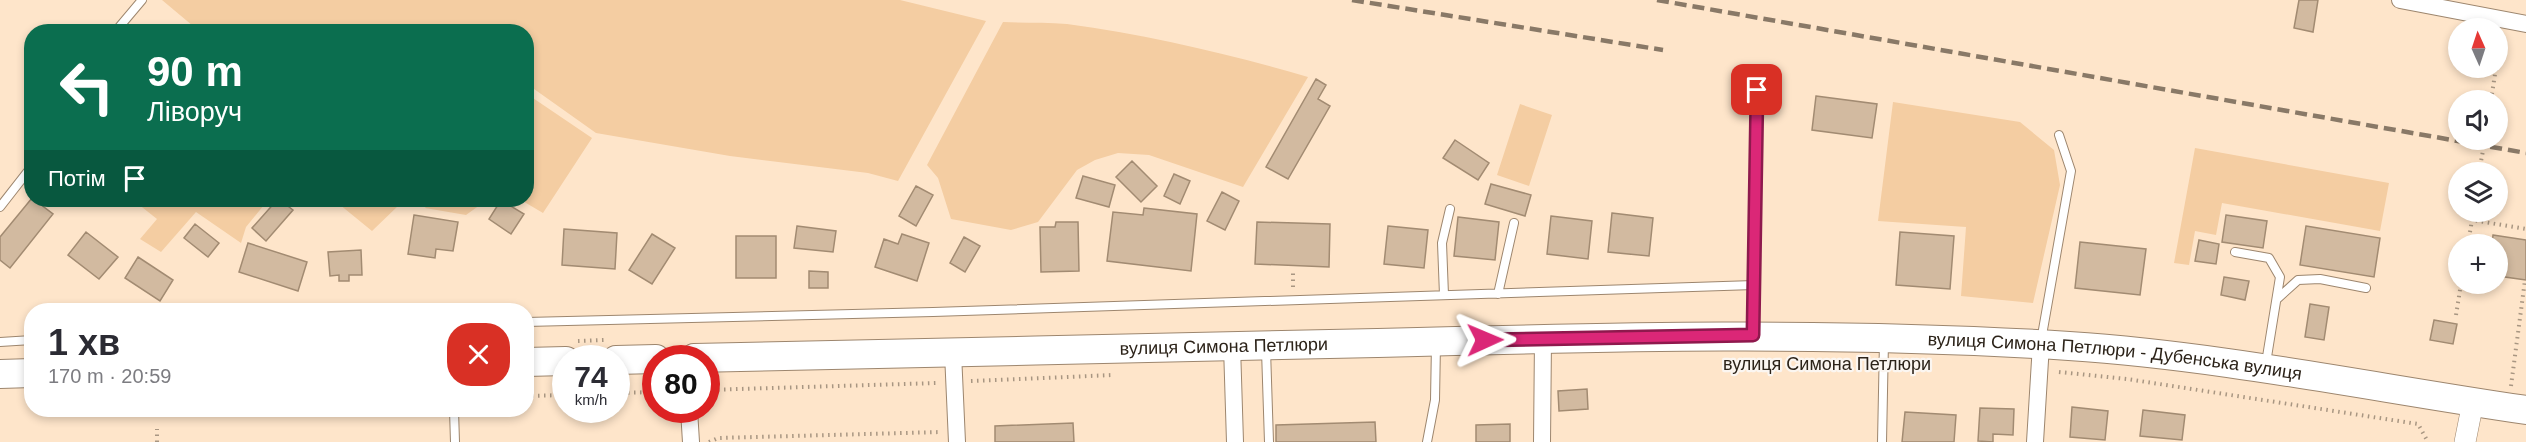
<!DOCTYPE html>
<html lang="uk">
<head>
<meta charset="utf-8">
<style>
	:root { --surface:#fff; --page:#f7f7f7; --text:#2b2b33; --muted:#7c7c81 }
	body { margin:0; font-family:Helvetica,sans-serif; background:var(--page); color:var(--text); height:100vh; display:flex; flex-direction:column; font-size:22px; white-space:nowrap }
	* { box-sizing:border-box; margin:0 }
	p { font-size:20px; color:var(--muted) }
	.icon { flex:none; width:33px; height:33px; fill:none; stroke:currentColor; stroke-width:2; stroke-linecap:round; stroke-linejoin:round }
	.map { position:relative; flex:1; overflow:hidden }
	.sheet { position:absolute; left:24px; top:303px; width:510px; height:114px; display:flex; flex-direction:column; background:var(--surface); border-radius:24px; box-shadow:0 3px 9px #0003 }
	.sheet>* { flex:none }
	.guide { position:absolute; left:24px; top:24px; width:510px; height:183px; border-radius:24px; box-shadow:0 3px 9px #0003; background:#0b6e4f; color:#fff; overflow:hidden }
	.needle { width:39px; rotate:357deg }
	.fabs { position:absolute; left:2448px; top:18px; display:grid; gap:12px }
	.fabs a { display:grid; place-items:center; width:60px; height:60px; border-radius:50%; background:var(--surface); box-shadow:0 3px 9px #0003; font-size:30px }
	.speed { position:absolute; left:552px; top:345px; display:flex; gap:12px; font-size:30px; font-weight:700; text-align:center }
	.speed>* { display:grid; place-content:center; width:78px; height:78px; border-radius:50%; background:var(--surface); box-shadow:0 3px 9px #0003; line-height:1 }
	.speed small { font-size:15px; font-weight:400 }
	.speed .limit { border:9px solid #d22; background:#fff; color:#111 }
	.pin { position:absolute; display:grid; place-items:center; width:51px; height:51px; color:#fff; margin:-26px; border-radius:12px; box-shadow:0 3px 9px #0006 }
	.me { position:absolute; width:66px; margin:-33px; rotate:89deg; stroke-linejoin:round; filter:drop-shadow(0 0 4px #0008) }
	.turn { display:flex; align-items:center; gap:21px; height:126px; padding:0 24px; font-size:27px }
	.turn .icon { width:78px; height:78px; stroke-width:2.5 }
	.turn b { display:block; font-size:42px; line-height:51px }
	.then { display:flex; align-items:center; height:57px; padding:0 24px; background:#0003; gap:12px; font-size:22px }
	.round { display:grid; place-items:center; flex:none; width:63px; height:63px; border-radius:24px; background:var(--page) }
	.head { display:flex; align-items:center; justify-content:space-between; height:102px; padding:0 24px }
	h1 { font-size:36px; font-weight:800; line-height:45px }
	.map>svg:first-child { display:block }
	.green { fill:#f4cda2 }
	.building { fill:#d2baa0; stroke:#a28b72; stroke-width:1.5 }
	.lines { fill:none; stroke-linecap:round; stroke-linejoin:round }
	.service-casing { stroke:#9d866e; stroke-width:10 }
	.minor-casing { stroke:#9d866e; stroke-width:18 }
	.tertiary-casing { stroke:#9d866e; stroke-width:22 }
	.trunk-casing { stroke:#9d866e; stroke-width:30 }
	.path { stroke:#a89682; stroke-width:4; stroke-dasharray:1.5 4.5; stroke-linecap:butt }
	.service { stroke:#fff; stroke-width:8 }
	.minor { stroke:#fff; stroke-width:16 }
	.tertiary { stroke:#fff; stroke-width:21 }
	.trunk { stroke:#fff; stroke-width:28 }
	.rail { stroke:#897967; stroke-width:4.5; stroke-dasharray:12 6; stroke-linecap:butt }
	.route-casing { stroke:#8e194d; stroke-width:15 }
	.route { stroke:#db2777; stroke-width:10 }
	.labels { text-anchor:middle; dominant-baseline:central; stroke-width:4.5; stroke-linejoin:round; paint-order:stroke }
	.street-label { font-size:18px; fill:#2c2319; stroke:#fbf6f1 }
</style>
</head>
<body>
<div class="map">
<svg width="2526" height="442" viewBox="0 0 2526 442">
	<rect width="100%" height="100%" fill="#fee5ca"/>
	<path class="green" d="M162,0H900L986,21L898,181L868,173L730,156L596,133L527,84L526,32L199,31Z
		M1003,22C1024,23 1046,22 1067,24C1149,35 1229,54 1308,77L1243,187L1149,155L1118,153L1095,160L1077,170L1038,222L1011,230L951,219L938,178L927,165Z
		M527,94L592,138L543,213L521,200H526Z
		M1893,102L2020,122L2054,150L2060,185L2033,303L1961,296L1966,227L1878,221Z
		M1520,104L1552,115L1529,186L1497,175Z
		M2195,148L2389,183L2380,231L2222,203L2216,235L2195,231L2189,265L2174,263Z
		M133,200H268L246,227L241,243L196,212L161,252L140,239L157,219Z
		M334,200H421L417,205L398,206L372,231Z
		M431,200H487L466,215L425,208Z"/>
	<path class="building" d="M2299,0H2318L2313,32L2294,28Z
		M1316,79L1326,85L1318,99L1330,106L1288,179L1266,167Z
		M1816,96L1877,104L1872,138L1812,130Z
		M1455,140L1489,163L1478,180L1443,158Z
		M1132,161L1157,186L1141,202L1116,177Z
		M1174,174L1190,181L1180,204L1164,196Z
		M1083,176L1115,185L1109,207L1076,198Z
		M1491,184L1531,195L1525,216L1485,204Z
		M916,186L933,195L916,226L899,216Z
		M1222,192L1239,201L1225,230L1207,221Z
		M32,198L53,214L10,268L0,260V237Z
		M277,200H280L293,210L266,241L252,228Z
		M501,200L524,214L511,234L489,219Z
		M1144,208L1197,214L1191,271L1107,261L1113,212L1143,215Z
		M1612,213L1653,218L1649,256L1608,252Z
		M414,215L458,222L453,251L436,249L435,258L408,254Z
		M2226,215L2267,221L2263,248L2222,242Z
		M1551,216L1592,221L1588,259L1547,254Z
		M1458,217L1499,222L1495,260L1454,256Z
		M1056,222H1078L1079,271L1041,272L1040,227H1055Z
		M1257,222L1330,224L1329,267L1255,264Z
		M195,224L219,243L208,257L184,238Z
		M797,226L836,231L833,252L794,248Z
		M1388,226L1428,230L1424,268L1384,264Z
		M2306,226L2380,238L2374,277L2300,265Z
		M564,229L617,233L615,269L562,265Z
		M86,232L118,257L99,279L68,255Z
		M1900,232L1954,236L1950,289L1896,285Z
		M652,234L675,248L652,284L629,270Z
		M902,234L929,243L917,281L875,267L884,239L898,244Z
		M2493,235L2526,240V280L2498,276V244H2492Z
		M736,236H776V278H736Z
		M964,237L980,246L965,272L950,263Z
		M2199,240L2219,244L2216,264L2195,261Z
		M2080,242L2146,249L2140,295L2075,288Z
		M248,243L307,262L298,291L239,272Z
		M361,250L362,275H349V281H339V275L330,276L328,252Z
		M138,257L173,280L160,301L125,278Z
		M809,271L828,272V288H809Z
		M2224,277L2249,281L2245,300L2221,295Z
		M2310,304L2329,307L2324,340L2305,337Z
		M2434,320L2457,324L2453,344L2430,340Z
		M1587,389L1588,409L1559,411L1558,391Z
		M2072,407L2108,411L2105,440L2070,437Z
		M1980,408L2014,409L2013,435L1993,434V442L1978,441Z
		M2143,410L2185,415L2182,440L2140,436Z
		M1905,412L1956,415L1954,442H1902Z
		M1375,422L1376,442H1276V425Z
		M1073,423L1074,442H995V426Z
		M1510,424V442H1476V425Z"/>
	<g class="lines">
		<defs>
			<path id="service" d="M115,32L142,0
				M0,207L32,166
				M2235,252L2269,258L2280,277L2266,363
				M1498,294L1514,223
				M1444,295L1442,243L1450,209
				M2277,299L2298,280L2320,279L2366,288
				M526,322L933,312L1754,285
				M1753,332L1757,90
				M2041,341L2071,171L2059,135
				M0,342L32,340
				M1266,350L1269,442
				M454,410L455,442
				M1427,442L1435,400L1436,344
				M1882,442L1884,341"/>
			<path id="minor" d="M2400,0L2526,24
				M1232,346L1235,442
				M953,353L957,442
				M689,410L691,442
				M1542,442L1543,339
				M2035,442L2041,344"/>
			<path id="tertiary" d="M2465,442L2473,402"/>
			<g id="trunk">
				<path id="s1" d="M694,358C922,353 1149,348 1377,343C1608,337 1838,331 2069,346C2222,356 2375,388 2526,410"/>
				<path d="M616,360L656,359"/>
				<path d="M526,362L566,361"/>
				<path d="M0,374L32,373"/>
			</g>
		</defs>
		<use href="#service" class="service-casing"/>
		<use href="#minor" class="minor-casing"/>
		<use href="#tertiary" class="tertiary-casing"/>
		<use href="#trunk" class="trunk-casing"/>
		<path class="path" d="M2498,58L2501,35
			M2491,100L2496,68
			M2479,172L2485,140
			M2473,212L2472,220L2526,229
			M2468,244L2472,220
			M1293,287V271
			M2456,315L2461,284
			M578,341L604,340
			M2059,372L2127,379L2418,424L2428,442
			M971,381L1113,375
			M2511,386L2525,280
			M706,390L937,383
			M616,393L656,392
			M526,396L566,395
			M157,442V429
			M709,442L718,438L941,432"/>
		<use href="#service" class="service"/>
		<use href="#minor" class="minor"/>
		<use href="#tertiary" class="tertiary"/>
		<use href="#trunk" class="trunk"/>
		<path class="rail" d="M1352,0L1663,50
			M1657,0L2526,153"/>
	</g>
	<g class="lines">
		<defs>
			<path id="route" d="M1485,340L1753,335L1757,90"/>
		</defs>
		<use href="#route" class="route-casing"/>
		<use href="#route" class="route"/>
	</g>
	<g class="labels">
		<g class="street-label">
			<text stroke="none"><textPath href="#s1" startOffset="530">вулиця Симона Петлюри</textPath></text>
			<text stroke="none"><textPath href="#s1" startOffset="1422">вулиця Симона Петлюри - Дубенська вулиця</textPath></text>
			<text x="1827" y="364">вулиця Симона Петлюри</text>
		</g>
	</g>
</svg>
<div class="fabs">
<a><svg class="needle" viewBox="-14 -14 28 28"><path d="M0-13l5 13h-10z" fill="#e53935"/><path d="M0 13l5-13h-10z" fill="#7c7c81"/></svg></a>
<a><svg class="icon" aria-label="sound" viewBox="0 0 24 24"><path d="M4 9h4l5-4v14l-5-4H4zM17 9q2 3 0 6"/></svg></a>
<a><svg class="icon" aria-label="layers" viewBox="0 0 24 24"><path d="M12 4l9 5-9 5-9-5zM3 14l9 5 9-5"/></svg></a>
<a>+</a>
</div>
<div class="speed"><div>74<small>km/h</small></div><div class="limit">80</div></div>
<div class="pin" style="left:1757px;top:90px;background:#d93025"><svg class="icon" aria-label="arrive" viewBox="0 0 24 24"><path d="M6 21V4h12l-3 4 3 4H6"/></svg></div>
<svg class="me" style="left:1485px;top:340px" viewBox="-20 -20 40 40"><path d="M0-17L14 15 0 8-14 15z" fill="#db2777" stroke="#fff" stroke-width="4"/></svg>
<div class="guide">
<div class="turn"><svg class="icon" aria-label="left" viewBox="0 0 24 24"><path d="M17 20v-9H6M10 6l-5 5 5 5"/></svg><div><b>90 m</b>Ліворуч</div></div>
<div class="then">Потім<svg class="icon" aria-label="arrive" viewBox="0 0 24 24"><path d="M6 21V4h12l-3 4 3 4H6"/></svg></div>
</div>
<section class="sheet">
<div class="head"><div><h1>1 хв</h1><p>170 m · 20:59</p></div><a class="round" style="background:#d93025;color:#fff"><svg class="icon" aria-label="close" viewBox="0 0 24 24"><path d="M6 6l12 12M18 6L6 18"/></svg></a></div>
</section>
</div>
</body>
</html>
